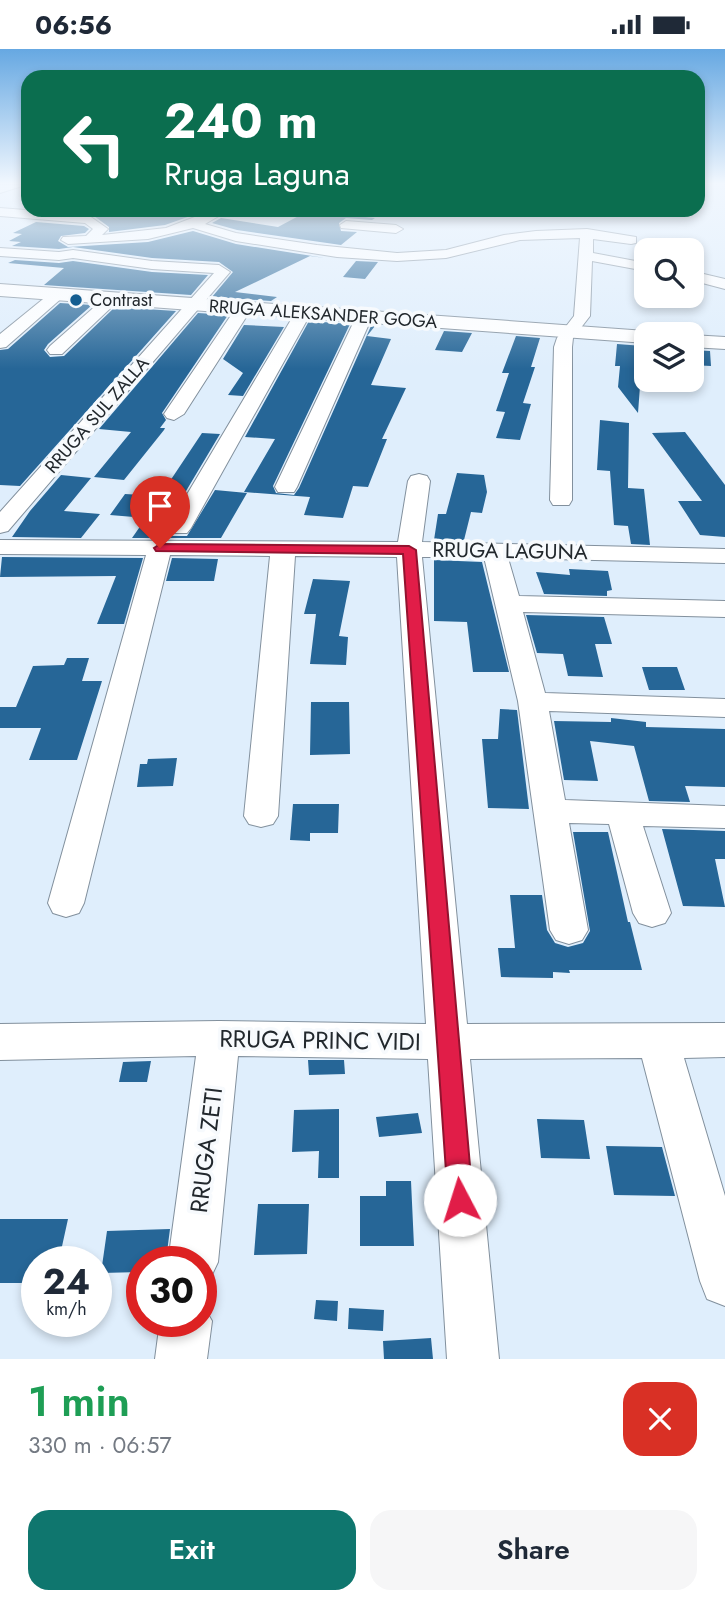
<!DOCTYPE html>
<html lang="en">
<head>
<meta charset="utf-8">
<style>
	:root { --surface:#fff; --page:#f6f6f7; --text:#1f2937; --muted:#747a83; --accent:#0f766e }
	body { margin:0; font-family:Jost,sans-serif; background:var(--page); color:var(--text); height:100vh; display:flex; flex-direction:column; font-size:26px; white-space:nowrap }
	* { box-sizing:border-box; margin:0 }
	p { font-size:23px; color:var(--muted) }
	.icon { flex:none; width:38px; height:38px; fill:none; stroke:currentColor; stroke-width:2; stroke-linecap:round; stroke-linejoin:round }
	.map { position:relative; height:1310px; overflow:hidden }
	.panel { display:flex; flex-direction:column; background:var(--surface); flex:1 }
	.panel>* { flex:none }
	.top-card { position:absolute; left:21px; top:21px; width:684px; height:147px; border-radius:21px; box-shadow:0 4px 10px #0003; background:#0b6e4f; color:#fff; overflow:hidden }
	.tools { position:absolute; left:634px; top:189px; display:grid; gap:14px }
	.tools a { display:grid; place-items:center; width:70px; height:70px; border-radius:14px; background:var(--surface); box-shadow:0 4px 10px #0003; font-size:35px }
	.speed { position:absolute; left:21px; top:1197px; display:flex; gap:14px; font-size:35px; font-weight:700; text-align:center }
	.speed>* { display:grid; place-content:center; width:91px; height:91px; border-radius:50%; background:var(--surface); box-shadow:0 4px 10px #0003; line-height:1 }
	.speed small { font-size:18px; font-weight:400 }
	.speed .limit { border:10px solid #d22; background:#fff; color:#111 }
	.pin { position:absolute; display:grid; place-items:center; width:60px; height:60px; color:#fff; margin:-72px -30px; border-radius:50% 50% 50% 0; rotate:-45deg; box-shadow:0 0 7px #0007 }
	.pin .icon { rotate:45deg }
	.me { position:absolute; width:77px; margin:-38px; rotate:355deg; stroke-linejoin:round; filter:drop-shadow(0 0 5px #0008) }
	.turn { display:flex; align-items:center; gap:24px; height:147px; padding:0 28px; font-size:32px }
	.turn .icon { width:91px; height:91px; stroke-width:2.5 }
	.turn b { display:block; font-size:49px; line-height:60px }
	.round { display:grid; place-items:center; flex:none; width:74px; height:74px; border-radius:21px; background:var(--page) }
	.headline { display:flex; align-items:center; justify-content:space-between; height:119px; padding:0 28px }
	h1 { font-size:42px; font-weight:600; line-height:52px; color:#1e9e55 }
	.primary-button { display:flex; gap:14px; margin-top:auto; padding:14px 28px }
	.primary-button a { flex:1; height:80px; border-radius:21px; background:var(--accent); color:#fff; font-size:28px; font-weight:600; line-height:80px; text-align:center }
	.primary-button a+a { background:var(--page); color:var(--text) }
	.status { display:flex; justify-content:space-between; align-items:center; height:49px; padding:0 35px; background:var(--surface); direction:ltr }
	.status svg { height:19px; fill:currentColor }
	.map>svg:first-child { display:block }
	.building { fill:#266697 }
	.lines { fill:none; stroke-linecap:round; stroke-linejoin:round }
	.minor-casing { stroke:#82909d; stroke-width:2 }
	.major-casing { stroke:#82909d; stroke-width:2 }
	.minor { fill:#fff; fill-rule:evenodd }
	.major { fill:#fff; fill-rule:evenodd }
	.route { fill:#e11d48; stroke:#92132f; stroke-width:2 }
	.poi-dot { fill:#145e91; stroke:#f7fafd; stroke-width:2.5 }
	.labels { text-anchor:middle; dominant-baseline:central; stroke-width:7; stroke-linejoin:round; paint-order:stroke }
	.far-poi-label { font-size:18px; fill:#22282d; stroke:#f7fafd; text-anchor:start }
	.far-street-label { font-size:18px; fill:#22282d; stroke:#f7fafd }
	.street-label { font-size:21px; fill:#22282d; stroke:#f7fafd }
	.near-street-label { font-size:24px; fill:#22282d; stroke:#f7fafd }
</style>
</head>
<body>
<div class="status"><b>06:56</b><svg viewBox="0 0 49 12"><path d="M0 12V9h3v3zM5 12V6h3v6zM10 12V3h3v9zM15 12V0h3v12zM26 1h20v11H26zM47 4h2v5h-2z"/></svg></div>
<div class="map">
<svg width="725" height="1310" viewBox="0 0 725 1310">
	<rect width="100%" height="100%" fill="#dfeefc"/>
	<path class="building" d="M59,161L169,166L196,165L165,176L109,183V178L90,164Z
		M308,162L375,169L372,171L346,169L339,174L341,182L357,183L341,196L237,181L212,174L221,169L278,178Z
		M36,173L84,177L89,180L85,184L61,187L58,192L68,198L148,193L193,182L236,195L325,209L310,207L235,243L277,248L271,252L212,248L233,223L219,213L152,209L73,198L59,200L12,197L21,193L9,192L22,185L13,184Z
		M15,211L59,214L73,212L152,223L208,226L191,246L44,236L64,219L8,214Z
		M356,212L378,213L365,230L343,228Z
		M60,254L92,256L48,295L44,301L50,308L64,307L115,258L176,262L20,437L0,436V301L8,300Z
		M198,264L228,266L162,364L166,371L160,379H165L164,381L124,431L94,428L131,383L99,380Z
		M309,272L350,275L273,437L276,444L294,446L299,439L371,277H375L367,287L391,290L371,336L406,339L382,390H387L368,438L353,437L343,469L304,466L310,448L244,443L275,390L245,388Z
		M244,276L284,278L243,347L228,346L243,324L223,310Z
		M444,282L472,284L462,303L435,301Z
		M516,287L540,289L531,318H535L523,354L531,355L520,391L496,389L505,363L496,362L509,324H502Z
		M617,295L643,297L638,364L618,338L620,317H615Z
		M691,301L710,302L711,317L691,316Z
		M600,371L629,374L628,439L644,440L650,496L631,495L628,477L614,476L610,422L597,421Z
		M685,383L725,436V488L700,486L678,452H702L652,384Z
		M202,384L220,385L164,479L171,487H187L215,441L247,444L221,489H132L146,469L110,466L125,445L160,447Z
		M457,424L484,426L487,443L482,464L471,463L464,491H434L438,465H446Z
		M61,426L91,429L64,462L100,465L81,489L12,488L30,462Z
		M2,508L143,509L124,575H97L116,527L0,528Z
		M172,509L218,510L214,532H166Z
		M434,511L482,513L509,623H473L467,573L434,572Z
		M569,520L608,522L612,541L607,542V547L544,545L536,523L570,526Z
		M313,530L350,532L339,587L348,588L346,616L310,615L316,565H304Z
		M526,566L604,568L612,595H595L603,628L568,627L563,605L537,604Z
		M67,609H89L82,632H102L77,711H29L41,679H0V658H16L33,617L64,616Z
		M642,618H677L685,641H649Z
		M311,653H349L350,705L310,706Z
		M500,660L517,661L529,760L488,759L482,690H498Z
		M611,669L646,673V678L725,680V738L685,737L690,753L649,752L634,697L590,692L598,732L564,731L554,672L611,673Z
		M177,709L173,737L137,738L140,715H147L148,710Z
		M293,755H339L338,784H310V792L290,791Z
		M662,780L725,782V810H715L725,858L683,857Z
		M573,783H608L628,873H630L642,921H569L570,924L553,923V929L501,928L498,899H515L510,846H542L547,881L555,894L568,898L583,894L590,882Z
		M308,1011H344L345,1025L309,1026Z
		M151,1012L147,1033H119L123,1013Z
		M339,1060V1129H318L319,1102L292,1103L294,1061Z
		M418,1064L422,1084L379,1088L376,1068Z
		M537,1070L584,1071L590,1110L541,1109Z
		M606,1097L662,1098L675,1147L614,1146Z
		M386,1132H411L414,1197H360V1147H386Z
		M258,1155H309L307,1205L254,1206Z
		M0,1170H68L59,1211L37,1213V1234H0Z
		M170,1180L166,1211L142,1212L141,1223L101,1224L107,1182Z
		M316,1251L338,1252L337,1272L314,1270Z
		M349,1259L384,1261L383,1282L348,1280Z
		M431,1289L433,1310H384L383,1292Z"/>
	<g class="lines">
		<defs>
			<path id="minor" d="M0,136H25L0,144Z
				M0,159L88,166L108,180L102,186L166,179L213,161H229L205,175L236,184L317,196L397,204L446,201L504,186L536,182L587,180L636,188V194L631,195L593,190V204L646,214V222L592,212L590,267L573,289L572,298V451L569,456H553L550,451L554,298L557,289L574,267L580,189L520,191L446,209L397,212L337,208L236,192L193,179L148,190L68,195L61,191L63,188L86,187L93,180L85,174L0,167Z
				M346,172L396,176L403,180L396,184L341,179L340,176Z
				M0,199L59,203L73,201L152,212L219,216L230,223L8,482L0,484V463L214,224L152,220L73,209L59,211L0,207Z
				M691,222L725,230V240L691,231Z
				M58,240L66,245L63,248L6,298L0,299V285L53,242Z
				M113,244L118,246L121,249L118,252L62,305H50L47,301L50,297L108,246Z
				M244,254L252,259L184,365L174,371L167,369L164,365L238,256Z
				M303,259L311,264L191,479L187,484H171L167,479L295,264Z
				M364,263L372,268L297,438L294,443H278L275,438L356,268Z
				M419,425L427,427L430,432L422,493L725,500V514L508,509L519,547L725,552V568L523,563L545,644L725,650V668L549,662L565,751L725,757V779L643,777L671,864L665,874L652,878L639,874L633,864L609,775L569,774L588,881L582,891L569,895L556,891L550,881L518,652L484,508H422L467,975L725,974V1008L684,1009L725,1147V1257L707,1250L700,1232L642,1009L470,1010L499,1310H447L428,1010L238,1007L218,1213L210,1230L201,1234V1213H168L196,1007L0,1011V975L219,972L426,975L397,508L295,507L278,767L273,775L261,778L249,775L244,767L270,507L170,506L84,854L79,864L66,868L53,864L48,854L146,506L0,505V491L398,493L408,432L411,427Z
				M201,1253L212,1272L207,1310H155L160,1272H201Z"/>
			<path id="major" d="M0,235L646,282L655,285H646V294L0,247Z
				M691,286L725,288V300L691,298Z"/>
		</defs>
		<use href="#minor" class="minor-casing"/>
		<use href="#major" class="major-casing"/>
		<use href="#minor" class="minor"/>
		<use href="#major" class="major"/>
	</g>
	<linearGradient id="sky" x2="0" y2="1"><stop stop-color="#66a8e2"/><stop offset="0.42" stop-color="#f1f7fe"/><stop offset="1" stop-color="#f1f7fe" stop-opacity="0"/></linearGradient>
	<rect width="725" height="320" fill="url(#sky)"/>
	<path class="route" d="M160,495L409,497L416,501L473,1151L469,1160L460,1163L451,1160L448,1151L403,505L156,502L154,499Z"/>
	<circle class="poi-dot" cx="76" cy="251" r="7"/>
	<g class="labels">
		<g class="far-poi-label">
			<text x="90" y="251">Contrast</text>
		</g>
		<g class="far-street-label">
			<text transform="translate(323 265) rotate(4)">RRUGA ALEKSANDER GOGA</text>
			<text transform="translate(97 366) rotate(-49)">RRUGA SUL ZALLA</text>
		</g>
		<g class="street-label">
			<text transform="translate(510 502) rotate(1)">RRUGA LAGUNA</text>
		</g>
		<g class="near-street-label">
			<text transform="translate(320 991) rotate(1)">RRUGA PRINC VIDI</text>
			<text transform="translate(206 1101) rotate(-83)">RRUGA ZETI</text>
		</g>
	</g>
</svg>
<div class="tools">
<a><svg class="icon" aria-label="search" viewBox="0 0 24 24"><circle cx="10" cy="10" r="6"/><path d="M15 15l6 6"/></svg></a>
<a><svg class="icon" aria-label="layers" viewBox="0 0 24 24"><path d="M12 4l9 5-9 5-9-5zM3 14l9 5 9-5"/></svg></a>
</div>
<div class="speed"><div>24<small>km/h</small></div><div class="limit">30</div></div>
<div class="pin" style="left:160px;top:499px;background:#d93025"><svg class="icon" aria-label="arrive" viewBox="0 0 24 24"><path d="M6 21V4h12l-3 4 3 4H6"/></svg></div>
<svg class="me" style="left:460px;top:1151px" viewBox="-20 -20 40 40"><circle r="19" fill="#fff"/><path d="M0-13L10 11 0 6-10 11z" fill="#e11d48"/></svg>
<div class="top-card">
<div class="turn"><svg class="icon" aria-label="left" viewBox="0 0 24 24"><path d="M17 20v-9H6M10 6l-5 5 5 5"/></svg><div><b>240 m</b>Rruga Laguna</div></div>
</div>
</div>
<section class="panel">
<div class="headline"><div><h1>1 min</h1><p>330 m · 06:57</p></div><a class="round" style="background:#d93025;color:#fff"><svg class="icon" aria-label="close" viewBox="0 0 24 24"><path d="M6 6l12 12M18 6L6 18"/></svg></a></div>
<div class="primary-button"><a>Exit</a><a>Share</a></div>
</section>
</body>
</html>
